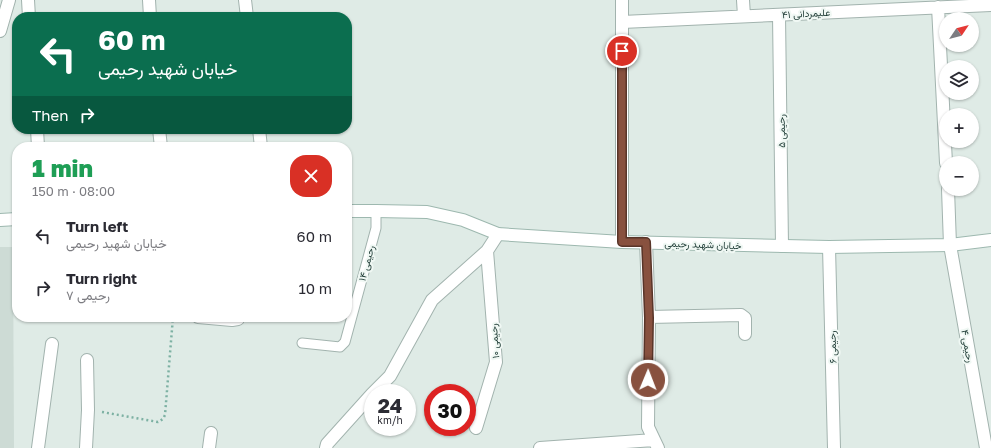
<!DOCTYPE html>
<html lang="en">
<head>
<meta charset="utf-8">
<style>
	:root { --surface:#fff; --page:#f2f2f3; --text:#2b2b33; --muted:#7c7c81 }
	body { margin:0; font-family:"Golos Text",Vazirmatn,sans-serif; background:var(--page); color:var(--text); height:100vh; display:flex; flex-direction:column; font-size:15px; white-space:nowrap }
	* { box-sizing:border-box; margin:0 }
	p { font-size:13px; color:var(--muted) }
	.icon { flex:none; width:22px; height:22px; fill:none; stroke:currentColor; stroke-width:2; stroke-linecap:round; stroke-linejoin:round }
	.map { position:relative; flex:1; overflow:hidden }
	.sheet { position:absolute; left:12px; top:142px; width:340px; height:180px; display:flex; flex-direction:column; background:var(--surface); border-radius:16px; box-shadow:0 1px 3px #0004 }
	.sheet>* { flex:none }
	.banner { position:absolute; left:12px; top:12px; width:340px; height:122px; border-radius:16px; box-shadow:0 1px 3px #0004; background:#0b6e4f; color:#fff; overflow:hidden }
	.needle { width:26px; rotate:55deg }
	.buttons { position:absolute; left:939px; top:12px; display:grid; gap:8px }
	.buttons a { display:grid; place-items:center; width:40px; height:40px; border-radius:50%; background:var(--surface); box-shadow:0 1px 3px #0004; font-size:20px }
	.speed { position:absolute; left:364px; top:384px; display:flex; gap:8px; font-size:20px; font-weight:700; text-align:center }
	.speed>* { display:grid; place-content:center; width:52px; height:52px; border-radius:50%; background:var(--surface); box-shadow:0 1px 3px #0004; line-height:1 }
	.speed small { font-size:10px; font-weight:400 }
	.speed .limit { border:6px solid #d22; background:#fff; color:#111 }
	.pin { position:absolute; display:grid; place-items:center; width:34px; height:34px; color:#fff; margin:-17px; border:2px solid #fff; border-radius:50%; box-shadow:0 1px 4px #0007 }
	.me { position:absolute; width:44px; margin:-22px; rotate:1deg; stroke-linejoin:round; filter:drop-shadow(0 0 3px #0008) }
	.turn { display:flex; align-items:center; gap:14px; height:84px; padding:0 20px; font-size:18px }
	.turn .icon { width:52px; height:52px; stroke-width:2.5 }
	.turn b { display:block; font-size:28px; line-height:34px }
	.then { display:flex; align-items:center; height:38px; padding:0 20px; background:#0003; gap:8px; font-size:15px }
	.round { display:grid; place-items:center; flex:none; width:42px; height:42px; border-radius:16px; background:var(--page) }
	.summary { display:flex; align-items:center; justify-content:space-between; height:68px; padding:0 20px }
	h1 { font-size:24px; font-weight:800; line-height:30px; color:#1e9e55 }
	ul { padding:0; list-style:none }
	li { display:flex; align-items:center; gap:12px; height:52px; padding:0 20px }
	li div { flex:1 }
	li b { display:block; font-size:15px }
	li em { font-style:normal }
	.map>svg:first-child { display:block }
	.built { fill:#cddbd5 }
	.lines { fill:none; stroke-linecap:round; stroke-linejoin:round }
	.lane-casing { stroke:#a2b3ae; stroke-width:11 }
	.street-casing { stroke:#a2b3ae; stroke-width:14 }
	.secondary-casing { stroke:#9db8af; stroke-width:14 }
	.path { stroke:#7db1a3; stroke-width:2.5; stroke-dasharray:2 3; stroke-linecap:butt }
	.lane { stroke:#fff; stroke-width:9 }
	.street { stroke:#fff; stroke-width:12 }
	.secondary { stroke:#fff; stroke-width:12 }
	.route-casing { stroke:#583529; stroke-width:10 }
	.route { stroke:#88513f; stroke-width:7 }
	.labels { text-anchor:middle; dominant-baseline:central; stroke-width:4; stroke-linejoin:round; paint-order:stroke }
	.street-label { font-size:10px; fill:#1f3c36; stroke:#f0f8f4 }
</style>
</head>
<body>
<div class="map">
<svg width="991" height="448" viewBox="0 0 991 448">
	<rect width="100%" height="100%" fill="#dfebe6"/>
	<path class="built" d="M0,247H13L14,448H0Z"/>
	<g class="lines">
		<defs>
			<path id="lane" d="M302,343L340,347L345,342L376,228V211"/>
			<path id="street" d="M28,0L29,17
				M149,0L150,17
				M245,0L247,17
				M743,0L744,16
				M938,7L946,163
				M779,15L782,246
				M622,22L991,5
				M0,31L9,0
				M37,129L38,147
				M159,129L161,147
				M259,129L261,147
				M948,189L950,245L986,448
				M622,242V0
				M646,242L649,317L648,427L658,448
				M829,247L834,448
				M198,317L232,320L238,319V317
				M649,317L741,315L745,318V334
				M476,428L496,362L487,251
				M38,448L52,344
				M86,448L88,410L87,360
				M209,448L211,433
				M326,448L327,444L372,394L390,376L432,300L487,251L498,234
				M540,448L654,440"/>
			<path id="secondary" d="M347,211H376L427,212L463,220L498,234L622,242L829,247L950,245L991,240
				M0,220L17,219"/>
		</defs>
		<use href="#lane" class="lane-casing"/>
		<use href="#street" class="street-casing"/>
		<use href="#secondary" class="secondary-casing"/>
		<path class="path" d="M102,412L158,422L163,419L165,415L173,317"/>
		<use href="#lane" class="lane"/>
		<use href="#street" class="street"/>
		<use href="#secondary" class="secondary"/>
	</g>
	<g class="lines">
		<defs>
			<path id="route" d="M622,51V242H646L649,318L648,380"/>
		</defs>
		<use href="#route" class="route-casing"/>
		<use href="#route" class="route"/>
	</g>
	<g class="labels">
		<g class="street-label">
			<text transform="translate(806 13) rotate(-3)">علیمردانی ۴۱</text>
			<text transform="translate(781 131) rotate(-91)">رحیمی ۵</text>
			<text transform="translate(703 244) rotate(2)">خیابان شهید رحیمی</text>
			<text transform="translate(366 263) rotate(-75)">رحیمی ۱۴</text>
			<text transform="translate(494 341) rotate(-94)">رحیمی ۱۰</text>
			<text transform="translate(968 346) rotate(80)">رحیمی ۴</text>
			<text transform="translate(832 347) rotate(-92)">رحیمی ۶</text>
		</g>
	</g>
</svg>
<div class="buttons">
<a><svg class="needle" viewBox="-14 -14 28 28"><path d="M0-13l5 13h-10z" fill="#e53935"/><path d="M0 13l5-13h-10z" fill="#7c7c81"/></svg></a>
<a><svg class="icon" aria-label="layers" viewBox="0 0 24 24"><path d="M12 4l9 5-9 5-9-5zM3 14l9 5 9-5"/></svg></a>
<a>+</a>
<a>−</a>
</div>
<div class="speed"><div>24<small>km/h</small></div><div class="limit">30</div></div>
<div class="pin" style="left:622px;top:51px;background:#d93025"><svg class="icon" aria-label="arrive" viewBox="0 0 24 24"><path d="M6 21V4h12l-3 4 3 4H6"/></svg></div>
<svg class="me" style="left:648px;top:380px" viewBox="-20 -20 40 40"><circle r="17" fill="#88513f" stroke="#fff" stroke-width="3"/><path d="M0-11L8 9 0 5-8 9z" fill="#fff"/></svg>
<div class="banner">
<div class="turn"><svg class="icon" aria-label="left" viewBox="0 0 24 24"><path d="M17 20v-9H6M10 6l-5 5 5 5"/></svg><div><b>60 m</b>خیابان شهید رحیمی</div></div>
<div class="then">Then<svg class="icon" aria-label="right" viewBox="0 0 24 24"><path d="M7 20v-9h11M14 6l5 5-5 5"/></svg></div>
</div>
<section class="sheet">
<div class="summary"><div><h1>1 min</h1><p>150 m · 08:00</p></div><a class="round" style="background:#d93025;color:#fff"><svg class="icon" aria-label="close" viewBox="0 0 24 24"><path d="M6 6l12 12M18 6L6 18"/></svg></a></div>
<ul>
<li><svg class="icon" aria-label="left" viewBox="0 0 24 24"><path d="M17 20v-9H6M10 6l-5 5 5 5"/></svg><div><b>Turn left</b><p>خیابان شهید رحیمی</p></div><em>60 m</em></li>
<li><svg class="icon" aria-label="right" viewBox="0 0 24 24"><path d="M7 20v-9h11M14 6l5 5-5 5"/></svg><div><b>Turn right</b><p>رحیمی ۷</p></div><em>10 m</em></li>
</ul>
</section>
</div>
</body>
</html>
